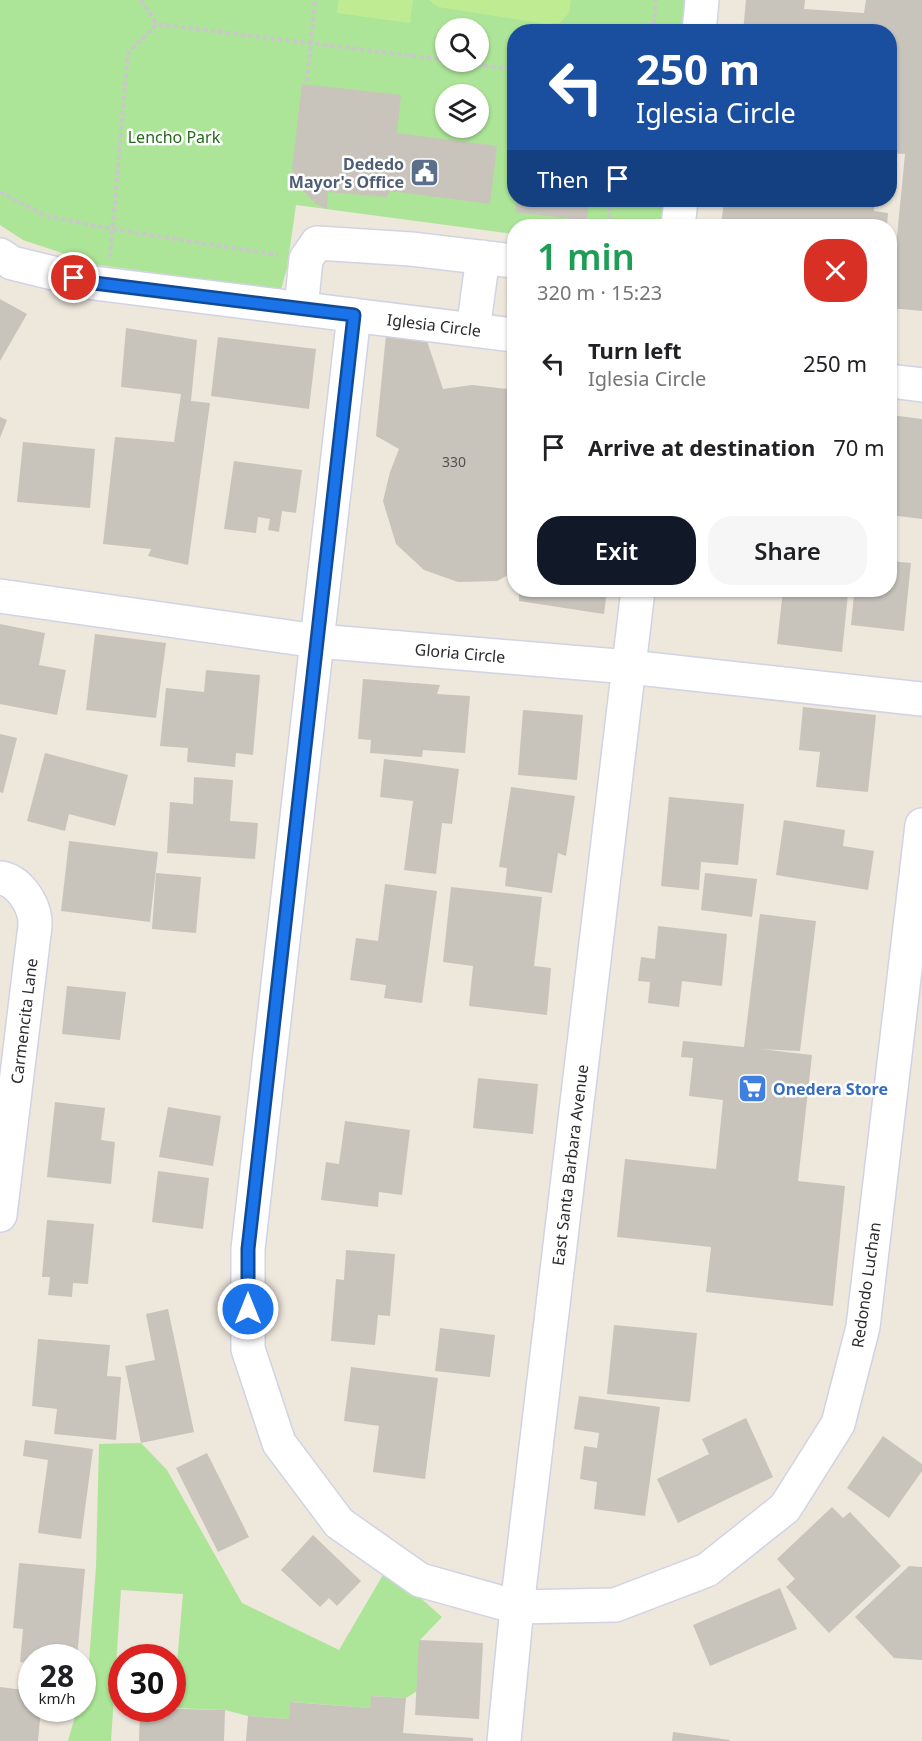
<!DOCTYPE html>
<html lang="en">
<head>
<meta charset="utf-8">
<style>
	:root { --surface:#fff; --page:#f6f6f6; --text:#202124; --muted:#757577; --accent:#111827 }
	body { margin:0; font-family:"Noto Sans",sans-serif; background:var(--page); color:var(--text); height:100vh; display:flex; flex-direction:column; font-size:22px; white-space:nowrap }
	* { box-sizing:border-box; margin:0 }
	p { font-size:20px; color:var(--muted) }
	.icon { flex:none; width:33px; height:33px; fill:none; stroke:currentColor; stroke-width:2; stroke-linecap:round; stroke-linejoin:round }
	.map { position:relative; flex:1; overflow:hidden }
	.side { position:absolute; left:507px; top:219px; width:390px; height:378px; display:flex; flex-direction:column; background:var(--surface); border-radius:24px; box-shadow:0 2px 4px #0004 }
	.side>* { flex:none }
	.top-card { position:absolute; left:507px; top:24px; width:390px; height:183px; border-radius:24px; box-shadow:0 2px 4px #0004; background:#1a4fa0; color:#fff; overflow:hidden }
	.buttons { position:absolute; left:435px; top:18px; display:grid; gap:12px }
	.buttons a { display:grid; place-items:center; width:54px; height:54px; border-radius:50%; background:var(--surface); box-shadow:0 2px 4px #0004; font-size:30px }
	.speed { position:absolute; left:18px; top:1644px; display:flex; gap:12px; font-size:30px; font-weight:700; text-align:center }
	.speed>* { display:grid; place-content:center; width:78px; height:78px; border-radius:50%; background:var(--surface); box-shadow:0 2px 4px #0004; line-height:1 }
	.speed small { font-size:15px; font-weight:400 }
	.speed .limit { border:9px solid #d22; background:#fff; color:#111 }
	.pin { position:absolute; display:grid; place-items:center; width:51px; height:51px; color:#fff; margin:-26px; border:3px solid #fff; border-radius:50%; box-shadow:0 2px 6px #0007 }
	.me { position:absolute; width:66px; margin:-33px; rotate:0deg; stroke-linejoin:round; filter:drop-shadow(0 0 4px #0008) }
	.turn { display:flex; align-items:center; gap:21px; height:126px; padding:0 30px; font-size:27px }
	.turn .icon { width:78px; height:78px; stroke-width:2.5 }
	.turn b { display:block; font-size:42px; line-height:51px }
	.then { display:flex; align-items:center; height:57px; padding:0 30px; background:#0003; gap:12px; font-size:22px }
	.round { display:grid; place-items:center; flex:none; width:63px; height:63px; border-radius:24px; background:var(--page) }
	.head { display:flex; align-items:center; justify-content:space-between; height:102px; padding:0 30px }
	h1 { font-size:36px; font-weight:600; line-height:45px; color:#1e9e55 }
	.action { display:flex; gap:12px; margin-top:auto; padding:12px 30px }
	.action a { flex:1; height:69px; border-radius:24px; background:var(--accent); color:#fff; font-size:24px; font-weight:600; line-height:69px; text-align:center }
	.action a+a { background:var(--page); color:var(--text) }
	ul { padding:0; list-style:none }
	li { display:flex; align-items:center; gap:18px; height:84px; padding:0 30px }
	li div { flex:1 }
	li b { display:block; font-size:22px }
	li em { font-style:normal }
	.map>svg:first-child { display:block }
	.green { fill:#ace597; fill-rule:evenodd }
	.pitch { fill:#bfec93 }
	.building { fill:#c8c4bc }
	.lines { fill:none; stroke-linecap:round; stroke-linejoin:round }
	.minor-casing { stroke:#d1d3e4; stroke-width:36 }
	.path { stroke:#c8c8c8; stroke-width:4; stroke-dasharray:4.5 3; stroke-linecap:butt }
	.minor { stroke:#fff; stroke-width:33 }
	.route-casing { stroke:#114b97; stroke-width:15 }
	.route { stroke:#1a73e8; stroke-width:10 }
	.labels { text-anchor:middle; dominant-baseline:central; stroke-width:5; stroke-linejoin:round; paint-order:stroke }
	.number-label { font-size:14px; fill:#52514f }
	.park-label { font-size:16px; fill:#236a18; stroke:#fff }
	.service-label { font-size:16px; font-weight:bold; fill:#4e5e75; stroke:#fff; text-anchor:end }
	.street-label { font-size:16px; fill:#2b2b2b; stroke:#fff }
	.shop-label { font-size:16px; font-weight:bold; fill:#366cbe; stroke:#fff; text-anchor:start }
</style>
</head>
<body>
<div class="map">
<svg width="922" height="1741" viewBox="0 0 922 1741">
	<rect width="100%" height="100%" fill="#ede7dc"/>
	<path class="green" d="M0,0H686L683,31L514,32V200H666L663,226H514V234L296,205L287,268L281,290L98,265L23,240L0,225ZM446,28H478V62H446ZM446,94H478V128H446Z
		M141,1443L167,1470L242,1603L339,1650L387,1568L442,1617L420,1640L417,1691L406,1698L372,1696L370,1708L291,1702L289,1719L248,1716L225,1710L173,1708L183,1594L121,1590L111,1741H68L77,1709L82,1708L83,1686L89,1662L96,1567L99,1444Z"/>
	<path class="pitch" d="M339,0H413L410,23L337,13Z
		M429,0H571L569,13L560,23L546,24L438,7Z"/>
	<path class="building" d="M746,0H805L804,9L864,13L866,0H922V311L890,308L905,154L890,153V32H743Z
		M302,84L401,95L397,133L497,146L490,204L390,191L387,197L328,192L327,209L316,204L303,191L292,169Z
		M517,200H589L587,221L515,212Z
		M724,200H875L874,211L888,213L887,226H721Z
		M0,299L27,314L0,361Z
		M126,328L197,340L191,401L210,403L188,565L148,556L151,549L103,544L115,437L174,442L181,394L121,387Z
		M386,335H425L443,389L472,385L507,389L514,394V572L497,581L458,582L424,570L396,544L383,501L390,472L399,449L376,436Z
		M218,337L316,349L309,409L211,396Z
		M891,415L922,419V519L890,515Z
		M0,417L7,420L0,438Z
		M23,442L95,449L90,508L17,502Z
		M234,461L302,470L296,513L282,511L279,532L268,530L270,519L258,517L256,533L224,529Z
		M890,561L911,563L904,631L851,625L854,595L848,594L842,652L777,644L783,590H890Z
		M519,590H607L604,614L519,601Z
		M0,624L45,633L39,665L66,670L57,715L0,704Z
		M95,634L166,643L156,718L86,710Z
		M206,670L260,675L253,755L236,753L235,767L187,762L188,748L160,746L166,688L204,692Z
		M363,679L440,685L437,694L470,696L465,753L423,750L422,757L370,753L371,740L358,739Z
		M803,707L876,715L868,792L816,787L820,752L799,750Z
		M523,710L583,715L577,780L518,775Z
		M0,734L17,738L3,793L0,792Z
		M45,753L128,775L115,826L69,814L65,831L27,821Z
		M384,759L459,769L452,824L442,823L436,874L404,870L413,801L380,797Z
		M194,777L233,780L230,821L258,823L255,859L167,853L170,802L193,804Z
		M511,787L575,796L566,856L558,853L552,893L505,886L507,868L499,867Z
		M669,797L744,804L738,865L701,862L699,890L661,886Z
		M784,820L845,830L843,846L874,851L868,890L776,875Z
		M69,841L158,852L150,922L61,911Z
		M156,873L201,877L196,933L152,929Z
		M705,873L757,879L752,917L701,910Z
		M385,884L437,891L422,1003L384,998L386,985L350,980L356,938L378,941Z
		M451,887L542,897L534,966L551,968L547,1015L469,1006L473,966L443,962Z
		M760,914L816,921L800,1051L759,1049L812,1055L798,1181L845,1186L833,1306L706,1292L711,1247L617,1237L625,1159L716,1169L723,1100L689,1096L693,1058L681,1057L683,1041L744,1047Z
		M658,926L727,934L722,986L682,981L679,1007L648,1003L650,982L638,981L641,957L655,959Z
		M67,986L126,992L120,1040L62,1034Z
		M478,1078L538,1084L533,1134L473,1128Z
		M55,1102L105,1108L101,1140L115,1142L111,1184L47,1177Z
		M168,1107L221,1116L213,1166L159,1157Z
		M345,1121L410,1130L402,1195L379,1192L378,1207L321,1200L326,1162L339,1164Z
		M158,1171L209,1178L203,1229L152,1222Z
		M47,1220L94,1224L88,1284L73,1283L72,1297L48,1295L50,1277H42Z
		M346,1250L395,1254L390,1316L378,1315L375,1345L331,1341L336,1279L344,1280Z
		M168,1309L194,1432L141,1443L125,1366L155,1360L146,1314Z
		M614,1325L697,1333L690,1402L607,1394Z
		M440,1328L495,1335L490,1377L435,1371Z
		M38,1339L110,1345L107,1376L121,1377L116,1440L54,1434L57,1409L32,1406Z
		M351,1367L438,1378L425,1479L373,1472L379,1426L344,1421Z
		M579,1396L660,1407L645,1516L594,1509L597,1482L580,1479L584,1446L597,1448L599,1433L574,1429Z
		M746,1418L773,1477L678,1523L657,1479L709,1454L702,1439Z
		M883,1436L922,1464V1471L889,1518L847,1488Z
		M25,1440L93,1449L81,1539L38,1533L48,1460L23,1456Z
		M207,1453L249,1537L218,1552L176,1468Z
		M832,1507L843,1518L850,1512L901,1566L829,1633L786,1587L795,1579L777,1559Z
		M313,1535L361,1581L337,1606L329,1598L320,1607L281,1570Z
		M19,1563L85,1569L77,1658H32V1663L20,1662L23,1629L13,1628Z
		M909,1566L922,1567V1660L894,1658L855,1617Z
		M780,1588L797,1629L710,1666L693,1625Z
		M419,1640L483,1643L479,1719L415,1715Z
		M0,1687L32,1691V1708H41L38,1741H0Z
		M371,1696L406,1698L403,1733L473,1738V1741H246L248,1716L289,1719L290,1702L370,1708Z
		M140,1708L225,1710L224,1741H139Z
		M673,1732L730,1740V1741H672Z"/>
	<g class="lines">
		<defs>
			<path id="minor" d="M699,32L702,0
				M678,226L681,200
				M0,255L12,263L94,283L514,335
				M301,309L306,259L317,243L411,249L514,261
				M354,315L248,1249V1349L279,1443L339,1523L420,1580L517,1607L615,1605L707,1570L785,1508L838,1424L863,1327L922,825
				M473,330L483,257
				M890,381L922,385
				M0,596L317,641L629,667L922,699
				M0,878C18,880 33,902 35,920C35,924 35,930 34,934L0,1215
				M504,1741L517,1607L638,590"/>
		</defs>
		<use href="#minor" class="minor-casing"/>
		<path class="path" d="M141,0L157,24
			M653,32L656,0
			M454,62L514,69
			M307,81L315,0
			M0,192L46,216L112,229L278,255
			M608,226L611,200
			M110,257L128,53L157,24L446,60"/>
		<use href="#minor" class="minor"/>
	</g>
	<g class="lines">
		<defs>
			<path id="route" d="M74,278L94,283L354,315L248,1249V1309"/>
		</defs>
		<use href="#route" class="route-casing"/>
		<use href="#route" class="route"/>
	</g>
	<defs>
		<symbol id="civic-square" viewBox="-11 -11 22 22"><rect x="-9" y="-9" width="18" height="18" rx="4" fill="#5c6f8a" stroke="#fff"/><path d="M-.6-6.5H3V-4.5H.6V-3L4-1V1h2V6H-6V1h2V-1L-.6-3ZM-1.2 2.5V6h2.4V2.5Z" fill="#fff"/></symbol>
		<symbol id="supermarket-square" viewBox="-11 -11 22 22"><rect x="-9" y="-9" width="18" height="18" rx="4" fill="#3f7fe0" stroke="#fff"/><path d="M-6-5.5h2.5l.6 2H6L4.5 2H-2.5L-4.4-4H-6ZM-1.5 3.2a1.3 1.3 0 1 0 .1 0ZM3 3.2a1.3 1.3 0 1 0 .1 0Z" fill="#fff"/></symbol>
	</defs>
	<g fill-rule="evenodd">
		<use href="#civic-square" x="408" y="156" width="33" height="33"/>
		<use href="#supermarket-square" x="736" y="1072" width="33" height="33"/>
	</g>
	<g class="labels">
		<g class="number-label">
			<text x="454" y="461">330</text>
		</g>
		<g class="park-label">
			<text x="174" y="137">Lencho Park</text>
		</g>
		<g class="service-label">
			<text x="404" y="164">Dededo<tspan x="404" dy="18">Mayor's Office</tspan></text>
		</g>
		<g class="street-label">
			<text transform="translate(434 325) rotate(7)">Iglesia Circle</text>
			<text transform="translate(460 653) rotate(5)">Gloria Circle</text>
			<text transform="translate(24 1021) rotate(-83)">Carmencita Lane</text>
			<text transform="translate(570 1165) rotate(-83)">East Santa Barbara Avenue</text>
			<text transform="translate(866 1285) rotate(-82)">Redondo Luchan</text>
		</g>
		<g class="shop-label">
			<text x="773" y="1089">Onedera Store</text>
		</g>
	</g>
</svg>
<div class="buttons">
<a><svg class="icon" aria-label="search" viewBox="0 0 24 24"><circle cx="10" cy="10" r="6"/><path d="M15 15l6 6"/></svg></a>
<a><svg class="icon" aria-label="layers" viewBox="0 0 24 24"><path d="M12 4l9 5-9 5-9-5zM3 14l9 5 9-5"/></svg></a>
</div>
<div class="speed"><div>28<small>km/h</small></div><div class="limit">30</div></div>
<div class="pin" style="left:74px;top:278px;background:#d93025"><svg class="icon" aria-label="arrive" viewBox="0 0 24 24"><path d="M6 21V4h12l-3 4 3 4H6"/></svg></div>
<svg class="me" style="left:248px;top:1309px" viewBox="-20 -20 40 40"><circle r="17" fill="#1a73e8" stroke="#fff" stroke-width="3"/><path d="M0-11L8 9 0 5-8 9z" fill="#fff"/></svg>
<div class="top-card">
<div class="turn"><svg class="icon" aria-label="left" viewBox="0 0 24 24"><path d="M17 20v-9H6M10 6l-5 5 5 5"/></svg><div><b>250 m</b>Iglesia Circle</div></div>
<div class="then">Then<svg class="icon" aria-label="arrive" viewBox="0 0 24 24"><path d="M6 21V4h12l-3 4 3 4H6"/></svg></div>
</div>
<section class="side">
<div class="head"><div><h1>1 min</h1><p>320 m · 15:23</p></div><a class="round" style="background:#d93025;color:#fff"><svg class="icon" aria-label="close" viewBox="0 0 24 24"><path d="M6 6l12 12M18 6L6 18"/></svg></a></div>
<ul>
<li><svg class="icon" aria-label="left" viewBox="0 0 24 24"><path d="M17 20v-9H6M10 6l-5 5 5 5"/></svg><div><b>Turn left</b><p>Iglesia Circle</p></div><em>250 m</em></li>
<li><svg class="icon" aria-label="arrive" viewBox="0 0 24 24"><path d="M6 21V4h12l-3 4 3 4H6"/></svg><div><b>Arrive at destination</b></div><em>70 m</em></li>
</ul>
<div class="action"><a>Exit</a><a>Share</a></div>
</section>
</div>
</body>
</html>
